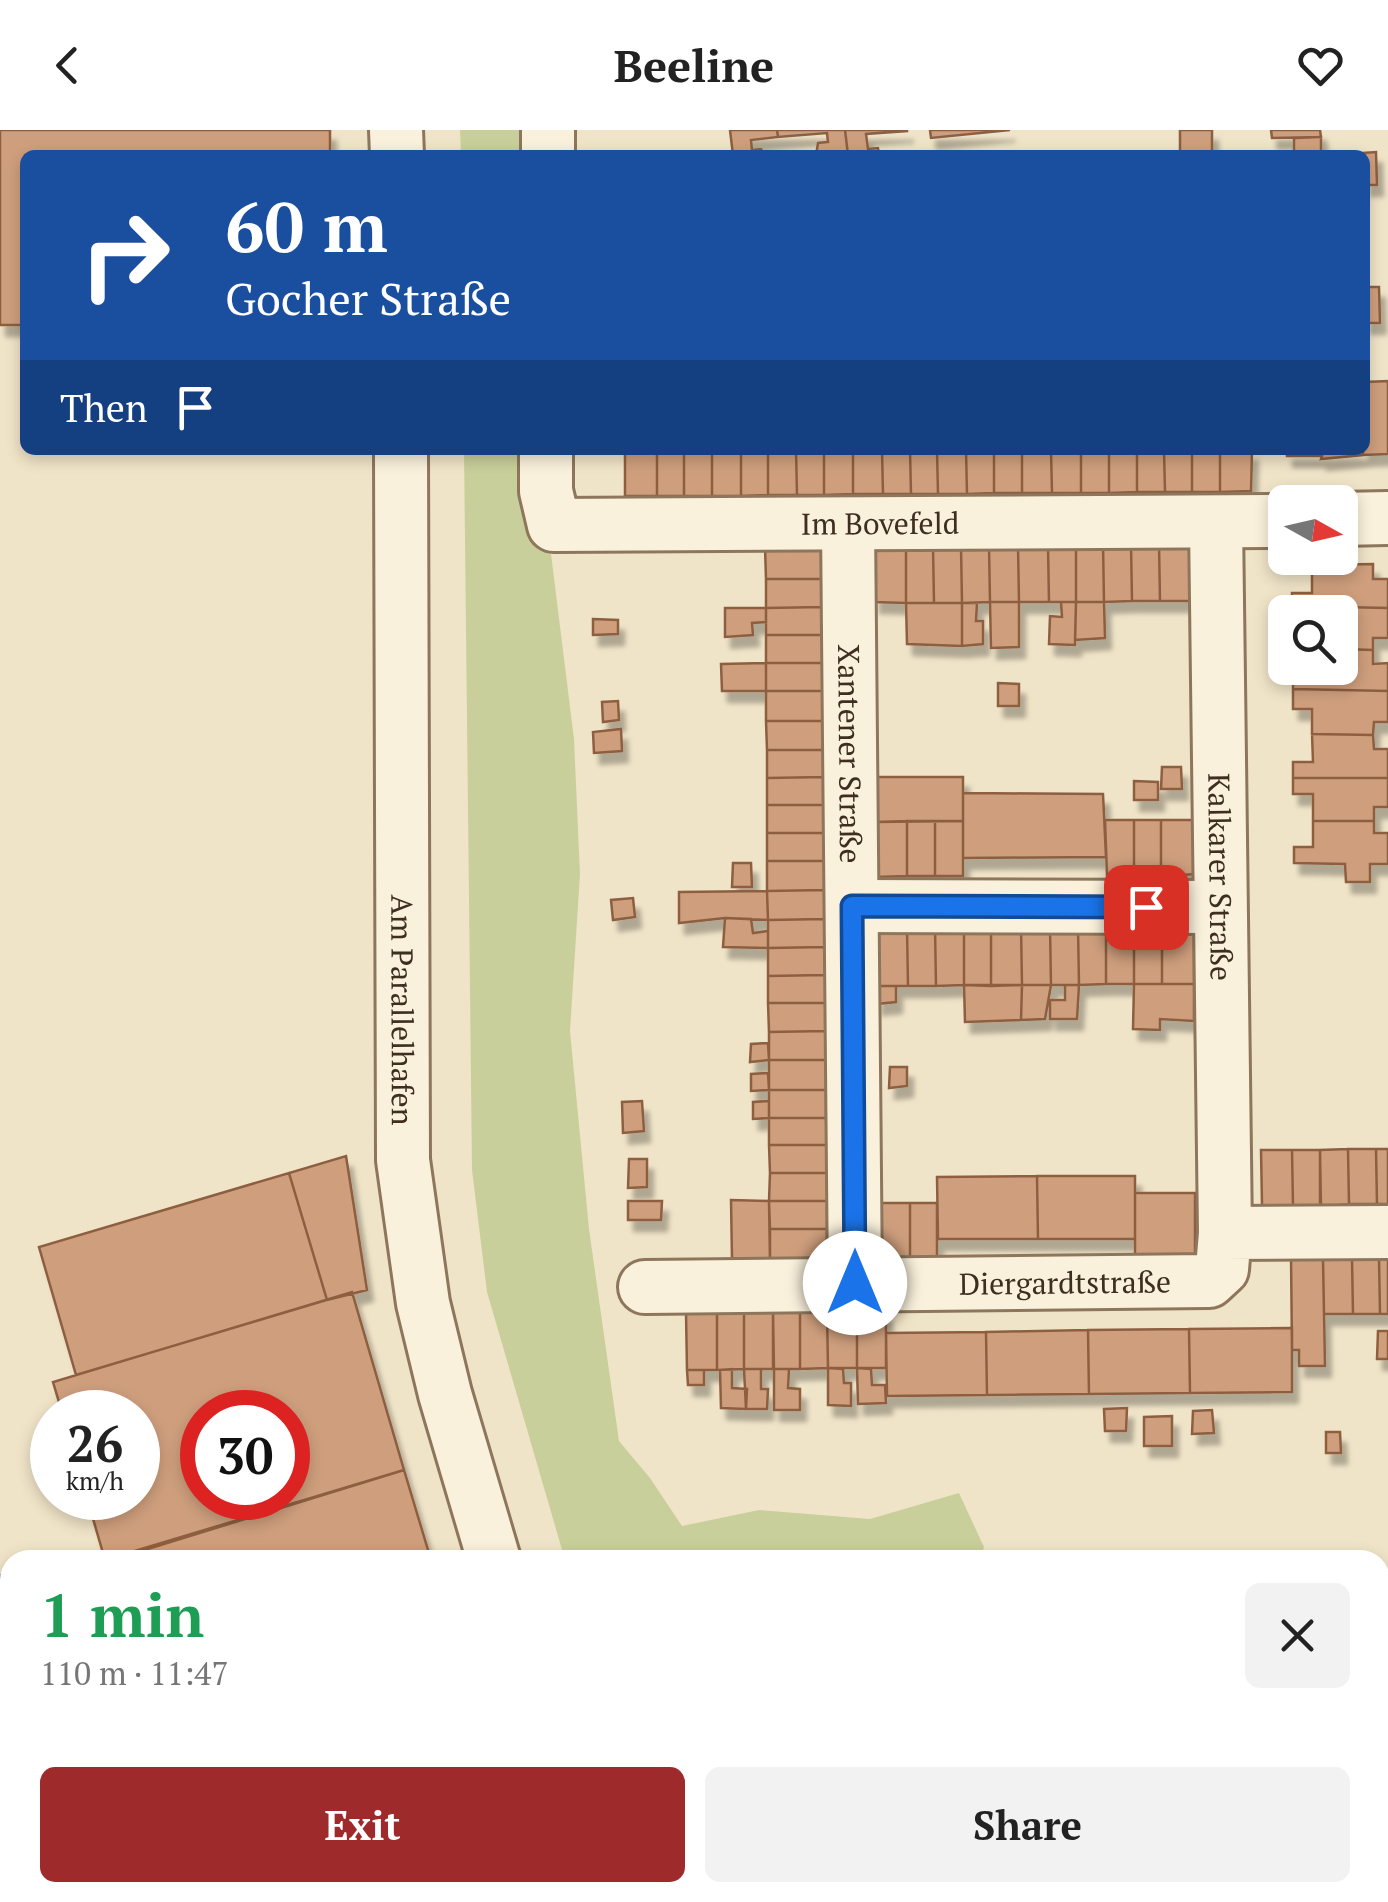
<!DOCTYPE html>
<html lang="en">
<head>
<meta charset="utf-8">
<style>
	:root { --surface:#fff; --page:#f2f2f2; --text:#222; --muted:#767676; --accent:#9e2a2b }
	body { margin:0; font-family:"PT Serif",serif; background:var(--page); color:var(--text); height:100vh; display:flex; flex-direction:column; font-size:38px; white-space:nowrap }
	* { box-sizing:border-box; margin:0 }
	p { font-size:32px; color:var(--muted) }
	.icon { flex:none; width:55px; height:55px; fill:none; stroke:currentColor; stroke-width:2; stroke-linecap:round; stroke-linejoin:round }
	.map { position:relative; flex:1; overflow:hidden }
	.sheet { position:absolute; left:0px; top:1420px; width:1390px; height:352px; display:flex; flex-direction:column; background:var(--surface); border-radius:30px 30px 0 0; box-shadow:0 5px 15px #0003 }
	.sheet>* { flex:none }
	.banner { position:absolute; left:20px; top:20px; width:1350px; height:305px; border-radius:15px; box-shadow:0 5px 15px #0003; background:#1a4fa0; color:#fff; overflow:hidden }
	.needle { width:65px; rotate:98deg }
	.fabs { position:absolute; left:1268px; top:355px; display:grid; gap:20px }
	.fabs a { display:grid; place-items:center; width:90px; height:90px; border-radius:15px; background:var(--surface); box-shadow:0 5px 15px #0003; font-size:50px }
	.speed { position:absolute; left:30px; top:1260px; display:flex; gap:20px; font-size:50px; font-weight:700; text-align:center }
	.speed>* { display:grid; place-content:center; width:130px; height:130px; border-radius:50%; background:var(--surface); box-shadow:0 5px 15px #0003; line-height:1 }
	.speed small { font-size:25px; font-weight:400 }
	.speed .limit { border:15px solid #d22; background:#fff; color:#111 }
	.pin { position:absolute; display:grid; place-items:center; width:85px; height:85px; color:#fff; margin:-42px; border-radius:20px; box-shadow:0 5px 15px #0006 }
	.me { position:absolute; width:110px; margin:-55px; rotate:0deg; stroke-linejoin:round; filter:drop-shadow(0 0 8px #0008) }
	.turn { display:flex; align-items:center; gap:35px; height:210px; padding:0 40px; font-size:45px }
	.turn .icon { width:130px; height:130px; stroke-width:2.5 }
	.turn b { display:block; font-size:70px; line-height:85px }
	.then { display:flex; align-items:center; height:95px; padding:0 40px; background:#0003; gap:20px; font-size:38px }
	.round { display:grid; place-items:center; flex:none; width:105px; height:105px; border-radius:15px; background:var(--page) }
	.headline { display:flex; align-items:center; justify-content:space-between; height:170px; padding:0 40px }
	h1 { font-size:60px; font-weight:800; line-height:75px; color:#1e9e55 }
	.cta { display:flex; gap:20px; margin-top:auto; padding:20px 40px }
	.cta a { flex:1; height:115px; border-radius:15px; background:var(--accent); color:#fff; font-size:40px; font-weight:800; line-height:115px; text-align:center }
	.cta a+a { background:var(--page); color:var(--text) }
	header { display:flex; justify-content:space-between; align-items:center; height:130px; padding:0 40px; background:var(--surface); font-size:45px; font-weight:800 }
	.map>svg:first-child { display:block }
	.green { fill:#c9cf9b }
	.water { fill:#a9c4bc; stroke:#6f938a; stroke-width:2.5 }
	.building { fill:#cf9f7d; stroke:#8d5f41; stroke-width:2.5; fill-rule:evenodd; filter:url(#shadow) }
	.lines { fill:none; stroke-linecap:round; stroke-linejoin:round }
	.minor-casing { stroke:#8d765c; stroke-width:58 }
	.minor { stroke:#faf1dc; stroke-width:52 }
	.route-casing { stroke:#114b97; stroke-width:25 }
	.route { stroke:#1a73e8; stroke-width:18 }
	.labels { text-anchor:middle; dominant-baseline:central; stroke-width:10; stroke-linejoin:round; paint-order:stroke }
	.street-label { font-size:30px; fill:#3d2e20; stroke:#f7eed8 }
</style>
</head>
<body>
<header><svg class="icon" aria-label="back" viewBox="0 0 24 24"><path d="M15 5l-7 7 7 7"/></svg>Beeline<svg class="icon" aria-label="heart" viewBox="0 0 24 24"><path d="M12 20l-8-8c-3-5 5-10 8-4 3-6 11-1 8 4z"/></svg></header>
<div class="map">
<svg width="1388" height="1772" viewBox="0 0 1388 1772">
	<defs>
		<filter id="shadow"><feDropShadow dx="6" dy="11" stdDeviation="2.5" flood-color="#0004"/></filter>
	</defs>
	<rect width="100%" height="100%" fill="#f0e4c8"/>
	<path class="green" d="M460,0H534V25H461Z
		M464,320H531V399L551,424L574,609L580,744L570,901L589,1099L619,1311L650,1348L682,1396L759,1380L870,1389L959,1363L984,1417L980,1430H565L487,1162L472,1040Z
		M1103,1762L1144,1772H668L665,1763Z"/>
	<path class="water" d="M0,1444L10,1477V1762L97,1763L100,1772H0Z"/>
	<path class="building" d="M0,0H330V25H25V195H0Z
		M730,0H777L778,7L751,10L752,20L761,19L765,25H733Z
		M777,0H845L848,25H816L818,13L828,12L827,3L778,7Z
		M845,0H907V1L866,4L868,19L878,18L879,25H848Z
		M930,0H1010L931,8Z
		M1180,0H1212V25H1180Z
		M1271,0H1320L1321,7L1272,8Z
		M1321,7V24L1294,25V8Z
		M1376,22L1377,55H1365V25H1332Z
		M1365,157H1379L1380,193H1365Z
		M1388,251V324L1363,325L1365,252Z
		M625,320H657V366H625Z
		M657,320H684V366H657Z
		M684,320H712V366H684Z
		M712,320H741V366H712Z
		M741,320H768V365L741,366Z
		M768,320H796L797,365H768Z
		M796,320H824V365H797Z
		M824,320H853V364L824,365Z
		M853,320H882L883,364H853Z
		M882,320H910L911,364H883Z
		M910,320H937L938,364H911Z
		M937,320H966L967,364H938Z
		M966,320H994V363L967,364Z
		M994,320H1022V363H994Z
		M1022,320H1051L1052,363H1022Z
		M1051,320H1081V363H1052Z
		M1081,320H1109V363H1081Z
		M1109,320H1137V362L1109,363Z
		M1137,320H1164L1165,362H1137Z
		M1164,320H1192V362H1165Z
		M1192,320H1220V362H1192Z
		M1220,320H1252L1251,361L1220,362Z
		M1287,320H1363V325L1321,329L1322,326H1287Z
		M1192,413V471H1160L1159,414Z
		M1076,414H1103L1104,472H1076Z
		M1076,414V472H1049L1048,415Z
		M1103,414H1131L1132,471L1104,472Z
		M1131,414H1159L1160,471H1132Z
		M989,415H1018L1019,472H990Z
		M989,415L990,472L962,473L961,416Z
		M1018,415H1048L1049,472H1019Z
		M875,416H906V473L874,472Z
		M906,416H933L934,473H906Z
		M933,416H961L962,473H934Z
		M765,417H823V449H766Z
		M1373,434V449H1388V478L1292,476V463H1312V435Z
		M766,449H823V477L766,478Z
		M990,472H1019V517L991,518Z
		M1061,472H1076L1075,515L1049,514L1050,486L1062,487Z
		M1076,472H1104L1105,508L1075,510Z
		M906,473H962V516L907,514Z
		M962,473H977L976,491H983V514L962,516Z
		M1292,476L1388,478V508H1373V520L1340,519V482H1292Z
		M823,477L824,505H766V478Z
		M725,478H766V492L752,493L753,505L725,507Z
		M593,489L618,490V504L593,505Z
		M766,505H824L823,533H766Z
		M1340,519L1373,520V534L1388,533V561L1293,559V547H1312V538H1340Z
		M766,533H823L824,561H766Z
		M766,533V561H722L721,534Z
		M998,553L1019,554V576H998Z
		M1293,559L1388,561V592H1374L1373,605L1312,604V579H1293Z
		M766,561H824V591H766Z
		M618,571L619,590L603,592L602,572Z
		M766,591H824V620H767Z
		M621,599L622,621L594,623L593,602Z
		M1312,604L1373,605L1374,619H1388V648H1293V632H1313Z
		M767,620H824V647L767,648Z
		M1162,637H1181L1182,659H1161Z
		M824,647V675H767V648Z
		M875,647H963V691L876,692Z
		M1293,648H1388V677H1374V691H1313V664H1293Z
		M1134,651L1158,652V670H1134Z
		M963,663L1103,664L1106,727L963,728Z
		M767,675H824L825,703H767Z
		M1105,690H1134V747L1107,745Z
		M1134,690H1161V747H1134Z
		M1161,690H1193L1194,744L1161,747Z
		M907,691H935V746H907Z
		M907,691V746L876,747V692Z
		M935,691H963V746H935Z
		M1313,691H1374V703H1388V734H1370V752H1346L1345,734L1294,733V717H1313Z
		M767,703H825V731H767Z
		M767,731H825V760L767,761Z
		M733,733H751L752,757H732Z
		M825,760V789L768,790L767,761Z
		M767,761L768,790L725,788L679,793V762Z
		M633,768L635,787L613,790L611,770Z
		M725,788L751,789L753,803L768,801V818L723,817Z
		M825,789V817L768,818V790Z
		M1162,796H1194V854H1162Z
		M1162,796V854H1134V797Z
		M1021,797H1050L1051,855H1022Z
		M1021,797L1022,855L991,856V798Z
		M1050,797H1078L1079,855H1051Z
		M1078,797H1106V854L1079,855Z
		M1106,797H1134V854H1106Z
		M907,798H935L936,856H908Z
		M907,798L908,856H877V799Z
		M935,798H964V855L936,856Z
		M964,798H991V856L964,855Z
		M825,817V845L768,846V818Z
		M825,845L826,873H768V846Z
		M1134,854H1194V891L1160,889V900L1133,899Z
		M964,855H1022L1021,890L965,892Z
		M1022,855H1051L1045,889L1021,890Z
		M1065,855H1079L1077,889H1050V870H1065Z
		M877,856H896V872L876,874Z
		M768,873H826V901L769,902Z
		M826,901V930H769V902Z
		M768,913L769,930L750,932L751,914Z
		M769,930H826V960H769Z
		M890,937H907V956L889,958Z
		M768,943L769,960L751,961V944Z
		M769,960H826V988H769Z
		M642,971L644,1001L623,1003L622,972Z
		M769,971V988L753,989V972Z
		M769,988H826L827,1015H769Z
		M769,1015H827V1043H770Z
		M1348,1019H1376L1377,1074H1349Z
		M1348,1019L1349,1074L1321,1077L1320,1020Z
		M1376,1019H1388V1074H1377Z
		M1261,1020H1292L1293,1076L1262,1075Z
		M1292,1020H1320V1077L1293,1076Z
		M346,1026L367,1160L327,1170L289,1043Z
		M629,1029H647V1057L628,1058Z
		M289,1043L327,1170L76,1245L39,1117Z
		M770,1043H827V1071H769Z
		M1037,1046H1135V1109H1038Z
		M1037,1046L1038,1109H938L937,1047Z
		M1135,1063H1195V1127L1135,1128Z
		M731,1070L769,1071L770,1132L732,1129Z
		M628,1071H662L661,1090H628Z
		M769,1071H827V1099H770Z
		M878,1073H910V1129H878Z
		M910,1073H937V1129H910Z
		M770,1099H827V1130L770,1132Z
		M1291,1126L1323,1129L1325,1236H1299V1220H1292Z
		M1352,1128H1379L1380,1184H1353Z
		M1352,1128L1353,1184H1324L1323,1129Z
		M1379,1128H1388V1184H1380Z
		M352,1162L404,1340L105,1430L87,1368H138V1335L156,1329L147,1298L138,1301V1282H62L53,1252ZM202,1282H288V1368H202Z
		M827,1181H857V1238H828Z
		M827,1181L828,1238L800,1239V1182Z
		M857,1181H886V1238H857Z
		M717,1182H744V1239L717,1240Z
		M717,1182V1240H687L686,1183Z
		M744,1182H773V1239H744Z
		M773,1182H800V1239H774Z
		M1292,1198V1262L1190,1263L1189,1199Z
		M1189,1199L1190,1263L1089,1264L1088,1200Z
		M1088,1200L1089,1264L987,1265L986,1202Z
		M1378,1201H1388V1229H1377Z
		M986,1202L987,1265L887,1266L886,1203Z
		M828,1238L843,1239L844,1253H851V1276L828,1275Z
		M857,1238L871,1239L872,1255H885L886,1273L858,1274Z
		M732,1239V1258L747,1259L746,1279L721,1278L720,1240Z
		M744,1239H761V1259H768L767,1279H746Z
		M774,1239H789L788,1258L800,1259V1280H774Z
		M687,1240H704V1255H688Z
		M1127,1278L1126,1301H1105L1104,1279Z
		M1212,1280L1214,1303L1192,1304L1193,1281Z
		M1172,1286V1316H1144V1287Z
		M1326,1302H1340L1341,1323H1326Z
		M404,1340L431,1430H126L125,1426Z
		M227,1762H580L583,1772H230Z"/>
	<g class="lines">
		<defs>
			<g id="minor">
				<path d="M396,0L397,25"/>
				<path d="M548,25V0"/>
				<path id="s1" d="M401,320L403,1030L423,1173L445,1264L494,1430"/>
				<path id="s2" d="M546,320V361L554,395L1285,391"/>
				<path d="M1340,389L1388,388"/>
				<path id="s3" d="M1216,392L1225,1103"/>
				<path id="s4" d="M848,394L855,1153"/>
				<path d="M852,776L1219,777"/>
				<path id="s5" d="M645,1157L1209,1151L1222,1139L1225,1103L1388,1102"/>
				<path d="M593,1762L596,1772"/>
			</g>
		</defs>
		<use href="#minor" class="minor-casing"/>
		<use href="#minor" class="minor"/>
	</g>
	<g class="lines">
		<defs>
			<path id="route" d="M855,1153L852,776L1146,777"/>
		</defs>
		<use href="#route" class="route-casing"/>
		<use href="#route" class="route"/>
	</g>
	<g class="labels">
		<g class="street-label">
			<text stroke="none"><textPath href="#s2" startOffset="402">Im Bovefeld</textPath></text>
			<text stroke="none"><textPath href="#s4" startOffset="230">Xantener Straße</textPath></text>
			<text stroke="none"><textPath href="#s3" startOffset="355">Kalkarer Straße</textPath></text>
			<text stroke="none"><textPath href="#s1" startOffset="560">Am Parallelhafen</textPath></text>
			<text stroke="none"><textPath href="#s5" startOffset="420">Diergardtstraße</textPath></text>
		</g>
	</g>
</svg>
<div class="fabs">
<a><svg class="needle" viewBox="-14 -14 28 28"><path d="M0-13l5 13h-10z" fill="#e53935"/><path d="M0 13l5-13h-10z" fill="#767676"/></svg></a>
<a><svg class="icon" aria-label="search" viewBox="0 0 24 24"><circle cx="10" cy="10" r="6"/><path d="M15 15l6 6"/></svg></a>
</div>
<div class="speed"><div>26<small>km/h</small></div><div class="limit">30</div></div>
<div class="pin" style="left:1146px;top:777px;background:#d93025"><svg class="icon" aria-label="arrive" viewBox="0 0 24 24"><path d="M6 21V4h12l-3 4 3 4H6"/></svg></div>
<svg class="me" style="left:855px;top:1153px" viewBox="-20 -20 40 40"><circle r="19" fill="#fff"/><path d="M0-13L10 11 0 6-10 11z" fill="#1a73e8"/></svg>
<div class="banner">
<div class="turn"><svg class="icon" aria-label="right" viewBox="0 0 24 24"><path d="M7 20v-9h11M14 6l5 5-5 5"/></svg><div><b>60 m</b>Gocher Straße</div></div>
<div class="then">Then<svg class="icon" aria-label="arrive" viewBox="0 0 24 24"><path d="M6 21V4h12l-3 4 3 4H6"/></svg></div>
</div>
<section class="sheet">
<div class="headline"><div><h1>1 min</h1><p>110 m · 11:47</p></div><a class="round"><svg class="icon" aria-label="close" viewBox="0 0 24 24"><path d="M6 6l12 12M18 6L6 18"/></svg></a></div>
<div class="cta"><a>Exit</a><a>Share</a></div>
</section>
</div>
</body>
</html>
